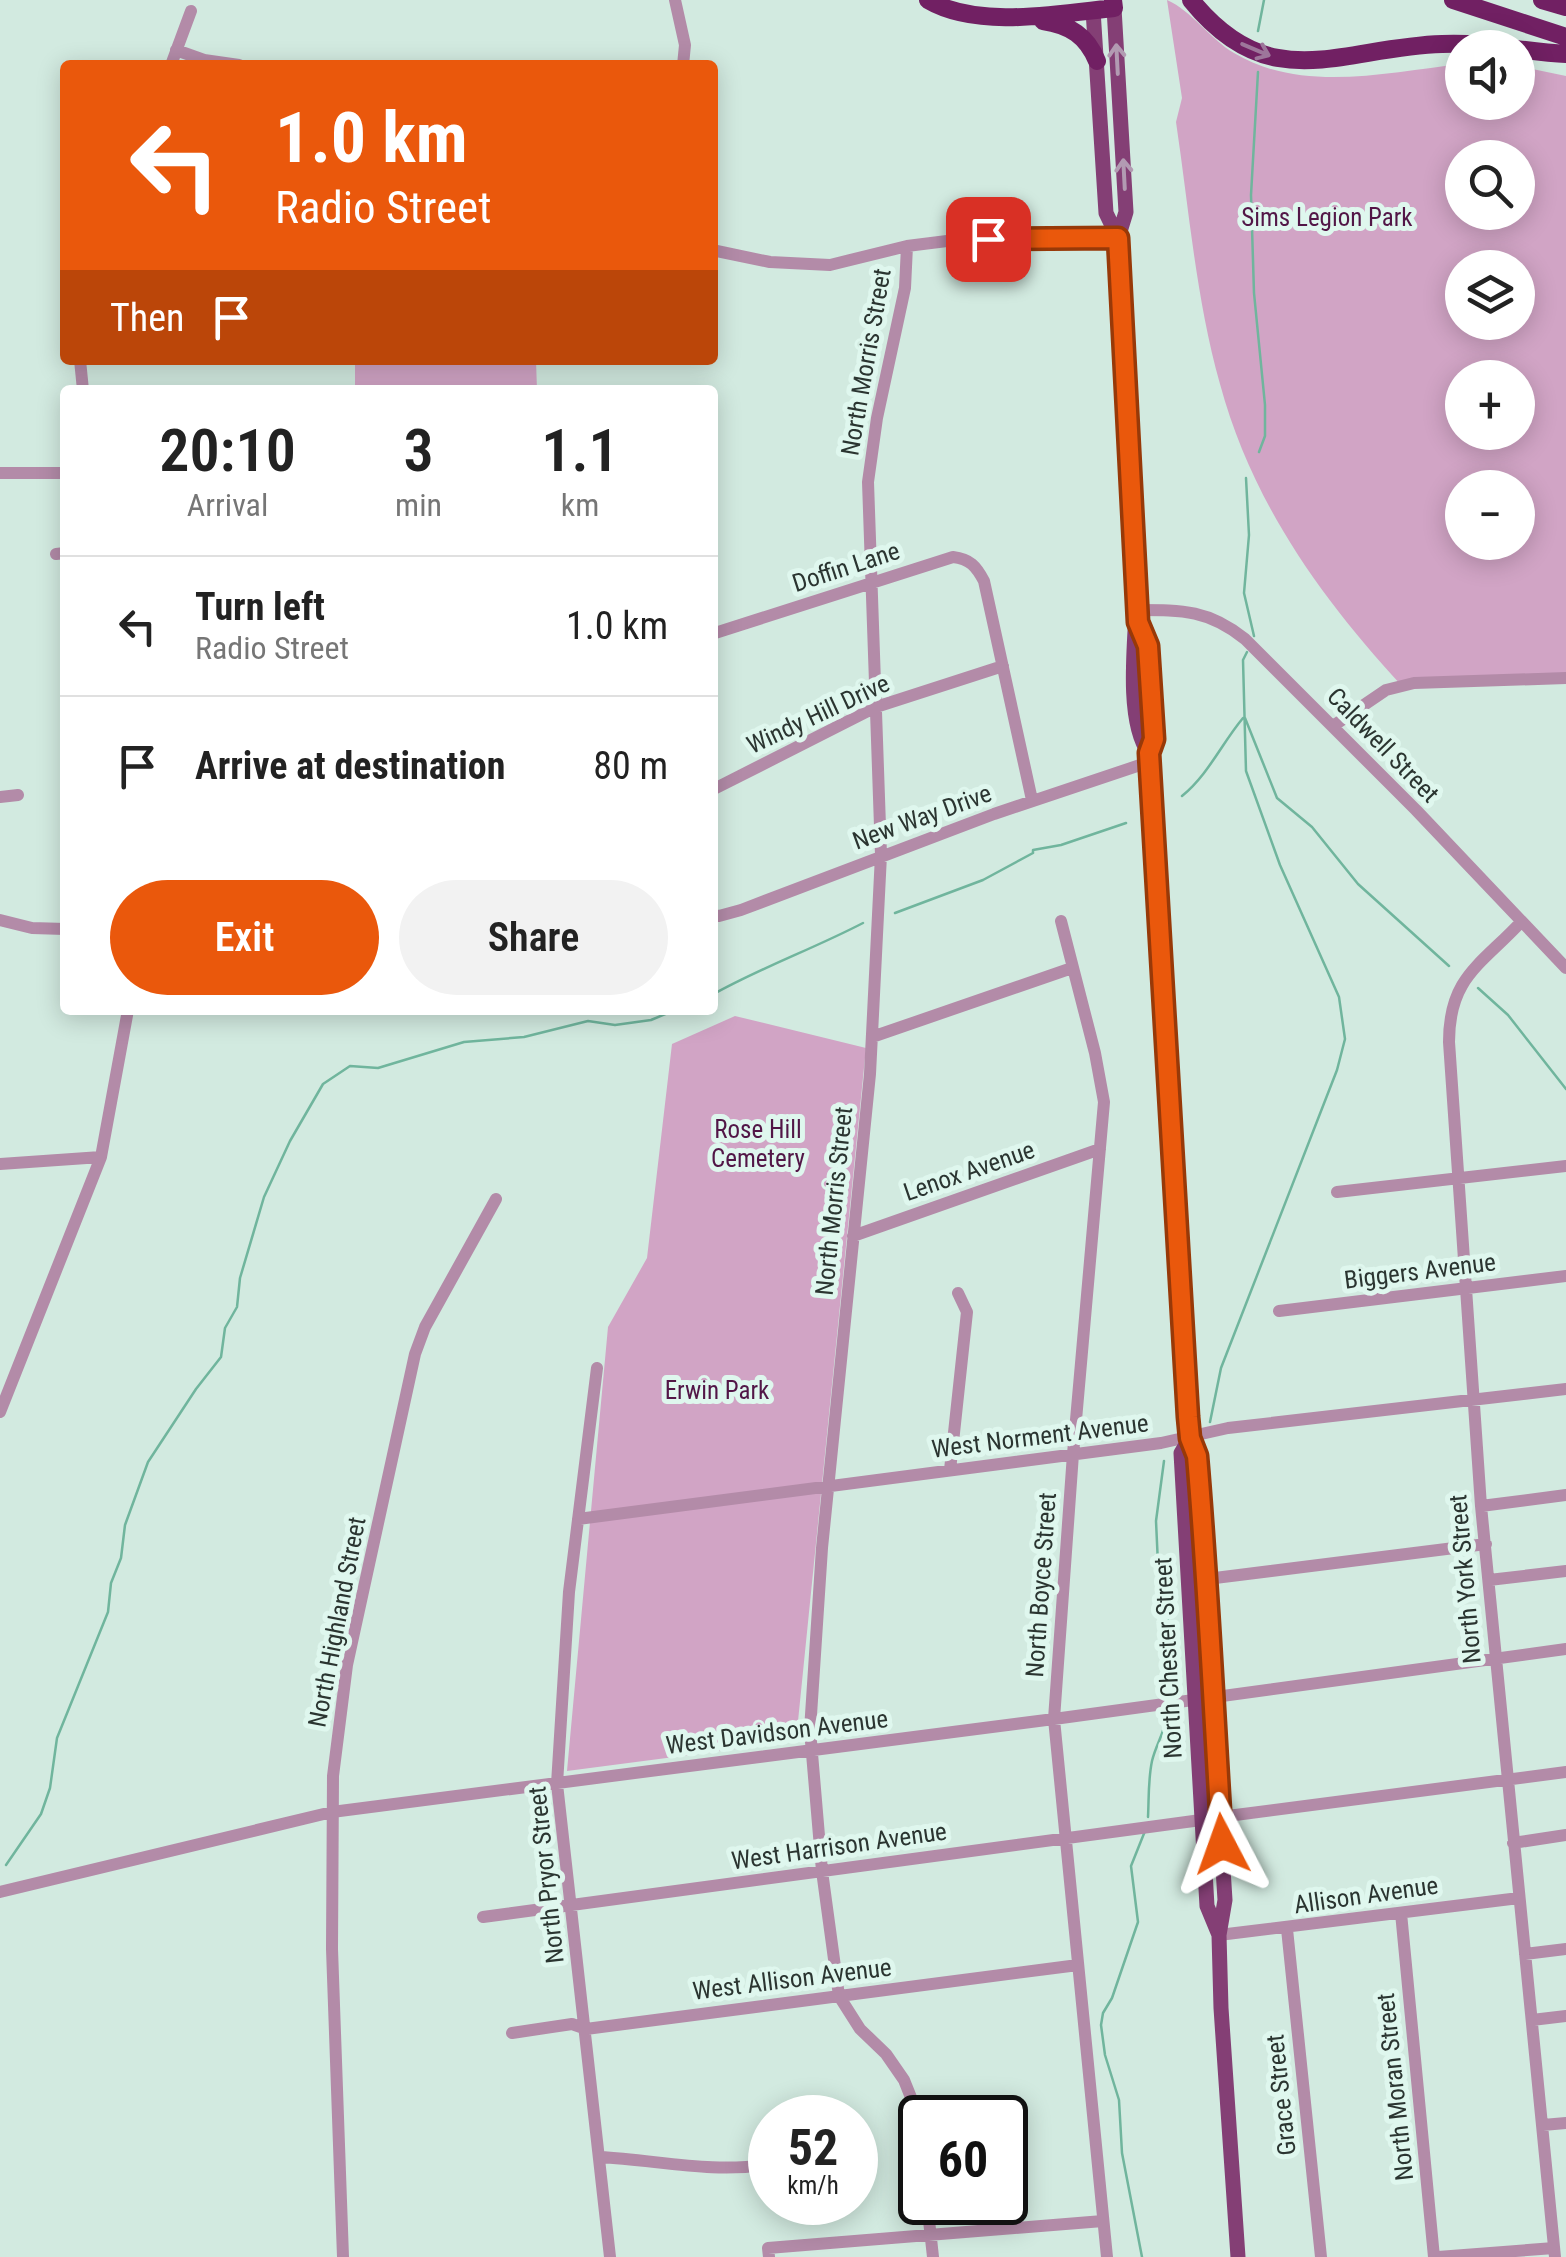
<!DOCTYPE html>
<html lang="en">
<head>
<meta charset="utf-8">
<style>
	:root { --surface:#fff; --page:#f2f2f2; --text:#222; --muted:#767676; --line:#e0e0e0; --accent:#ea580c }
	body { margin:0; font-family:"Roboto Condensed",sans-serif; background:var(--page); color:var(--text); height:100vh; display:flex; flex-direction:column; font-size:38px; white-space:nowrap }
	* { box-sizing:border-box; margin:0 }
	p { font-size:32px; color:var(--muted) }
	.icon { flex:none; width:55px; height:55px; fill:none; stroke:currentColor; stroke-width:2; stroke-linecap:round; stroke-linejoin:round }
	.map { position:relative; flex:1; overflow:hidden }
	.details { position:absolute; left:60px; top:385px; width:658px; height:630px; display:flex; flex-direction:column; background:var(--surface); border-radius:10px; box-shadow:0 5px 25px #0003 }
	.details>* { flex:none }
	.hud { position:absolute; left:60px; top:60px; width:658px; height:305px; border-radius:10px; box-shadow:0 5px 25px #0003; background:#ea580c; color:#fff; overflow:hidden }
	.fabs { position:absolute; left:1445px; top:30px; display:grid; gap:20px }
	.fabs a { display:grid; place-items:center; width:90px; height:90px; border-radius:50%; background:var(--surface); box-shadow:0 5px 25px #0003; font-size:50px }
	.speed { position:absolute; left:748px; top:2095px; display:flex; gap:20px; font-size:50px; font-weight:700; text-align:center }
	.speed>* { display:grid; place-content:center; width:130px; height:130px; border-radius:50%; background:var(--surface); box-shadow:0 5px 25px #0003; line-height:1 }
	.speed small { font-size:25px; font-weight:400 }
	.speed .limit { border:5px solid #111; border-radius:15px; background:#fff; color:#111 }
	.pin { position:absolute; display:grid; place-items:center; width:85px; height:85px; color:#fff; margin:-42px; border-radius:20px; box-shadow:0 5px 15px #0006 }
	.me { position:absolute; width:110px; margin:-55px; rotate:356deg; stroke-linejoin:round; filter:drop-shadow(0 0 8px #0008) }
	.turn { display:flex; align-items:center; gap:35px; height:210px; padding:0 50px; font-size:45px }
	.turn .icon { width:130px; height:130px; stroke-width:2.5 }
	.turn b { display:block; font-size:70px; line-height:85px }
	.then { display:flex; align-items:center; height:95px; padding:0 50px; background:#0003; gap:20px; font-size:38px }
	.eta { display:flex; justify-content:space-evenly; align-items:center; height:170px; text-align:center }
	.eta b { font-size:60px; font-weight:600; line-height:70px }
	.button { display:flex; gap:20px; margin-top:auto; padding:20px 50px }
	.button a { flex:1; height:115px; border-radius:60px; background:var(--accent); color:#fff; font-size:40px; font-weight:600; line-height:115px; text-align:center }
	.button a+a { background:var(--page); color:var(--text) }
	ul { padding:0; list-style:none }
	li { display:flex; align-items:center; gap:30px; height:140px; padding:0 50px; border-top:2px solid var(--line) }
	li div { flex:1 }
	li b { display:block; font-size:38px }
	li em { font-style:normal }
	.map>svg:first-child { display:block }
	.green { fill:#d1a4c5; fill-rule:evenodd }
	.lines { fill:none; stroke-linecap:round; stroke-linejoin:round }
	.stream { stroke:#70b59d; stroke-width:2.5 }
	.minor { stroke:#b38ba8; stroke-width:12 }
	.major { stroke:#843f75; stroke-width:15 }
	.highway { stroke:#712063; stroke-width:18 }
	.oneway { stroke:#9d769b }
	.oneway2 { stroke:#b29bb2 }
	.route-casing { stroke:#983908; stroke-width:25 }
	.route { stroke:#ea580c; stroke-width:18 }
	.labels { text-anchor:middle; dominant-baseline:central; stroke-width:10; stroke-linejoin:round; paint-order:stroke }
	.park-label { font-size:25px; fill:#521647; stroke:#dff7ee }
	.street-label { font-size:25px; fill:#2b3531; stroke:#dff7ee }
</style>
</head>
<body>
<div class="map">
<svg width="1566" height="2257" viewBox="0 0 1566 2257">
	<rect width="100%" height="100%" fill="#d2eae0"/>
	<path class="green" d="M1167,0C1192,11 1210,39 1234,53C1302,94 1388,72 1462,64V102H1518V66L1566,76V678L1402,686C1320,597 1252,502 1220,384C1196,299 1189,209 1176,122L1182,98ZM1462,158H1518V212H1462ZM1462,268H1518V322H1462ZM1462,378H1518V432H1462ZM1462,488H1518V542H1462Z
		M355,360H536L537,390H355Z
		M735,1016L866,1048L796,1741L567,1771L608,1327L647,1258L672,1044Z"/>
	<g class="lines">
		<path class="stream" d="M1258,31L1264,0
			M1258,72L1251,195L1254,293L1265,405V436L1259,452
			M1246,478L1249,535L1244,593L1254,636
			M1245,718L1277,798L1312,827L1358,884L1449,966
			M1182,796C1208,775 1222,743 1243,718
			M895,913L983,880L1033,853V850L1061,845L1126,823
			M1478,988L1508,1015L1566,1089
			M712,995C762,967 813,949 863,923
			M1210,1422L1221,1368L1337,1070L1345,1039L1339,997L1280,865L1246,771L1243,660L1247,652
			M1164,1461L1156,1521L1159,1586L1173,1641L1170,1686
			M1148,1817C1149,1798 1148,1780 1152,1761C1156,1744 1165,1732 1167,1715
			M6,1865L41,1814L50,1788L57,1738L108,1612L111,1583L121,1558L125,1525L148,1462L196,1389L221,1357L225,1328L237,1307L240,1278L264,1197L290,1141L323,1084L350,1066L378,1068L464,1042L524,1037L588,1021L615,1025L651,1020L675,1010
			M1142,2257L1122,2153L1119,2100L1105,2055L1101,2025L1103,2013L1112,1998L1138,1922L1131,1866L1145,1831"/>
		<path class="minor" d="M675,0L685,45L683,65
			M176,50L204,60L239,65
			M171,65L191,11
			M907,246L905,288L877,418L868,482L881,855L870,1074L822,1548L810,1730L822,1871L839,1996L860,2029L886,2054L904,2080L916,2110L920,2135
			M712,250L770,262L830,265L907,246L947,241L1118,238
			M80,360L83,390
			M0,473H65
			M56,554L65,553
			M1138,610C1183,610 1209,610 1245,639L1416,810L1566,968
			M712,634L953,557C970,559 976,566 984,581L1032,800
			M1333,726L1386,690L1414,683L1566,678
			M712,790L876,707L1003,666
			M0,797L18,795
			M712,915L719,916L741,910L994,814L1149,762
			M0,920L32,928L65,929
			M1061,921L1095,1053L1104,1102L1073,1454L1054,1719L1107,2257
			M1521,922C1481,965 1449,977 1449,1042L1481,1506L1555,2257
			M872,1037L1072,968
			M0,1164L101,1157
			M1337,1192L1566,1166
			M853,1236L1100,1149
			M1279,1311L1566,1276
			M597,1368L569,1592L557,1784L610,2257
			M0,1412L101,1157L128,1010
			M950,1470L967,1312L958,1293
			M1481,1506L1566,1495
			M578,1519L1161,1443L1228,1428L1566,1389
			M1207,1579L1486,1544
			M1489,1580L1566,1571
			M1220,1817L1566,1772
			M1513,1843L1566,1835
			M0,1892L332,1812L1054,1719L1566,1649
			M1401,1913L1434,2257
			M483,1917L1201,1820
			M1287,1929L1321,2257
			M1219,1935L1519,1898
			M1525,1954L1566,1949
			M1532,2020L1566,2016
			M512,2033L572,2024L586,2029L1078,1965
			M1543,2125L1566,2123
			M600,2157C658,2160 713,2174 770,2164
			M927,2202L933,2257
			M343,2257L332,1949L333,1776L347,1665L415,1354L425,1327L496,1199
			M769,2257L768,2248L1103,2221
			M1438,2257L1554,2248"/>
		<path class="major" d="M1114,8L1126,212L1118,238L1138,574C1138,620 1122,717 1149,753
			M1093,10L1106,213L1118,238
			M1138,621L1148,646L1154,739L1149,753L1187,1395L1190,1438L1197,1455L1225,1900L1219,1935L1221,2008L1238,2257
			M1190,1438L1181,1453L1207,1906L1219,1935"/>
		<path class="highway" d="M928,0C977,29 1058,14 1114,8L1113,0
			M1191,0C1271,99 1341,47 1442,44C1487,42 1524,52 1566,54
			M1453,0L1566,37
			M1542,0L1566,7
			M1043,21C1070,25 1087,36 1097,61"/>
	</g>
	<defs><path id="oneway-shaft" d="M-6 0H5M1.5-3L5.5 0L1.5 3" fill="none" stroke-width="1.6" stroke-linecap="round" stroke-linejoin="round" transform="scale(2.5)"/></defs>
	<use class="oneway" href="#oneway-shaft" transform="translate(1256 50) rotate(23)"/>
	<g class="oneway2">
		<use href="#oneway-shaft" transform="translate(1117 59) rotate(-93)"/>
		<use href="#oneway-shaft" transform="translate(1124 174) rotate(-93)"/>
	</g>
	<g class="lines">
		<defs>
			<path id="route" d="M988,239L1118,238L1138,622L1148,646L1154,739L1149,753L1188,1417L1190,1438L1197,1456C1208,1585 1214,1715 1222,1844"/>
		</defs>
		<use href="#route" class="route-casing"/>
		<use href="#route" class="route"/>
	</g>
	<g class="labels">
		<g class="park-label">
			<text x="1327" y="217">Sims Legion Park</text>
			<text x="758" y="1129">Rose Hill<tspan x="758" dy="29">Cemetery</tspan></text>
			<text x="717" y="1390">Erwin Park</text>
		</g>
		<g class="street-label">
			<text transform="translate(866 362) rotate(-80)">North Morris Street</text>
			<text transform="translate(846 567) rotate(-18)">Doffin Lane</text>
			<text transform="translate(818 714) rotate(-25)">Windy Hill Drive</text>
			<text transform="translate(1383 745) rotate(46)">Caldwell Street</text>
			<text transform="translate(922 817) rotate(-20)">New Way Drive</text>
			<text transform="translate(969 1171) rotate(-19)">Lenox Avenue</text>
			<text transform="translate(834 1201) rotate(-84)">North Morris Street</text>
			<text transform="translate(1420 1271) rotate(-7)">Biggers Avenue</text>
			<text transform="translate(1040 1436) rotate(-7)">West Norment Avenue</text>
			<text transform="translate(1465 1579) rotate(-95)">North York Street</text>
			<text transform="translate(1041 1585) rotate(-86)">North Boyce Street</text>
			<text transform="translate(337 1622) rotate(-79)">North Highland Street</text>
			<text transform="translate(1168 1658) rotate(-93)">North Chester Street</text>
			<text transform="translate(777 1732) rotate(-7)">West Davidson Avenue</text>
			<text transform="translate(839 1846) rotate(-8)">West Harrison Avenue</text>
			<text transform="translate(546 1875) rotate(-96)">North Pryor Street</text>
			<text transform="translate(1366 1895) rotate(-8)">Allison Avenue</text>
			<text transform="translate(792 1979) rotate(-7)">West Allison Avenue</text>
			<text transform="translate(1395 2087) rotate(-96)">North Moran Street</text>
			<text transform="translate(1281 2095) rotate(-96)">Grace Street</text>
		</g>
	</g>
</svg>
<div class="fabs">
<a><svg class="icon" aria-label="sound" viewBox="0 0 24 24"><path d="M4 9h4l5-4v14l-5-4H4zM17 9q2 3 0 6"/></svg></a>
<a><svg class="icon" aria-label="search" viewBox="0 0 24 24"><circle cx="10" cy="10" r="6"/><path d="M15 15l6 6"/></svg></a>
<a><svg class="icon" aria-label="layers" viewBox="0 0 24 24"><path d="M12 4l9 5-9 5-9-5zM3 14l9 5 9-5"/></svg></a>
<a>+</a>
<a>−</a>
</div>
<div class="speed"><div>52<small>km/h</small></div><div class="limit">60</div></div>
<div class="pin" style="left:988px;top:239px;background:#d93025"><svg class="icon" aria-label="arrive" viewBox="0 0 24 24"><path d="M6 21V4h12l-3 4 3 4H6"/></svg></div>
<svg class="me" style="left:1222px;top:1844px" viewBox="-20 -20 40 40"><path d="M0-17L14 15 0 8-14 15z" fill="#ea580c" stroke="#fff" stroke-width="4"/></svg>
<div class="hud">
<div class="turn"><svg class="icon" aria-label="left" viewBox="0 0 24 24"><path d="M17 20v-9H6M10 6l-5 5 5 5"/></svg><div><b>1.0 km</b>Radio Street</div></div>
<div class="then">Then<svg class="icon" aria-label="arrive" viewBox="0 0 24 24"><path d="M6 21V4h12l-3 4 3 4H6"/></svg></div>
</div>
<section class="details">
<div class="eta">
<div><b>20:10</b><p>Arrival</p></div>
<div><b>3</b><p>min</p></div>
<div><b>1.1</b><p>km</p></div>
</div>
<ul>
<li><svg class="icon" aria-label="left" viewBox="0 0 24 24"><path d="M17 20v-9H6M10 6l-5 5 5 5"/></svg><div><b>Turn left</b><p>Radio Street</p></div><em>1.0 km</em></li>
<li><svg class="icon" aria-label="arrive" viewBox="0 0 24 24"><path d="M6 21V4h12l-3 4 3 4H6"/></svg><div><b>Arrive at destination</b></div><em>80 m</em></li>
</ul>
<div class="button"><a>Exit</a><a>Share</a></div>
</section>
</div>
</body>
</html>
